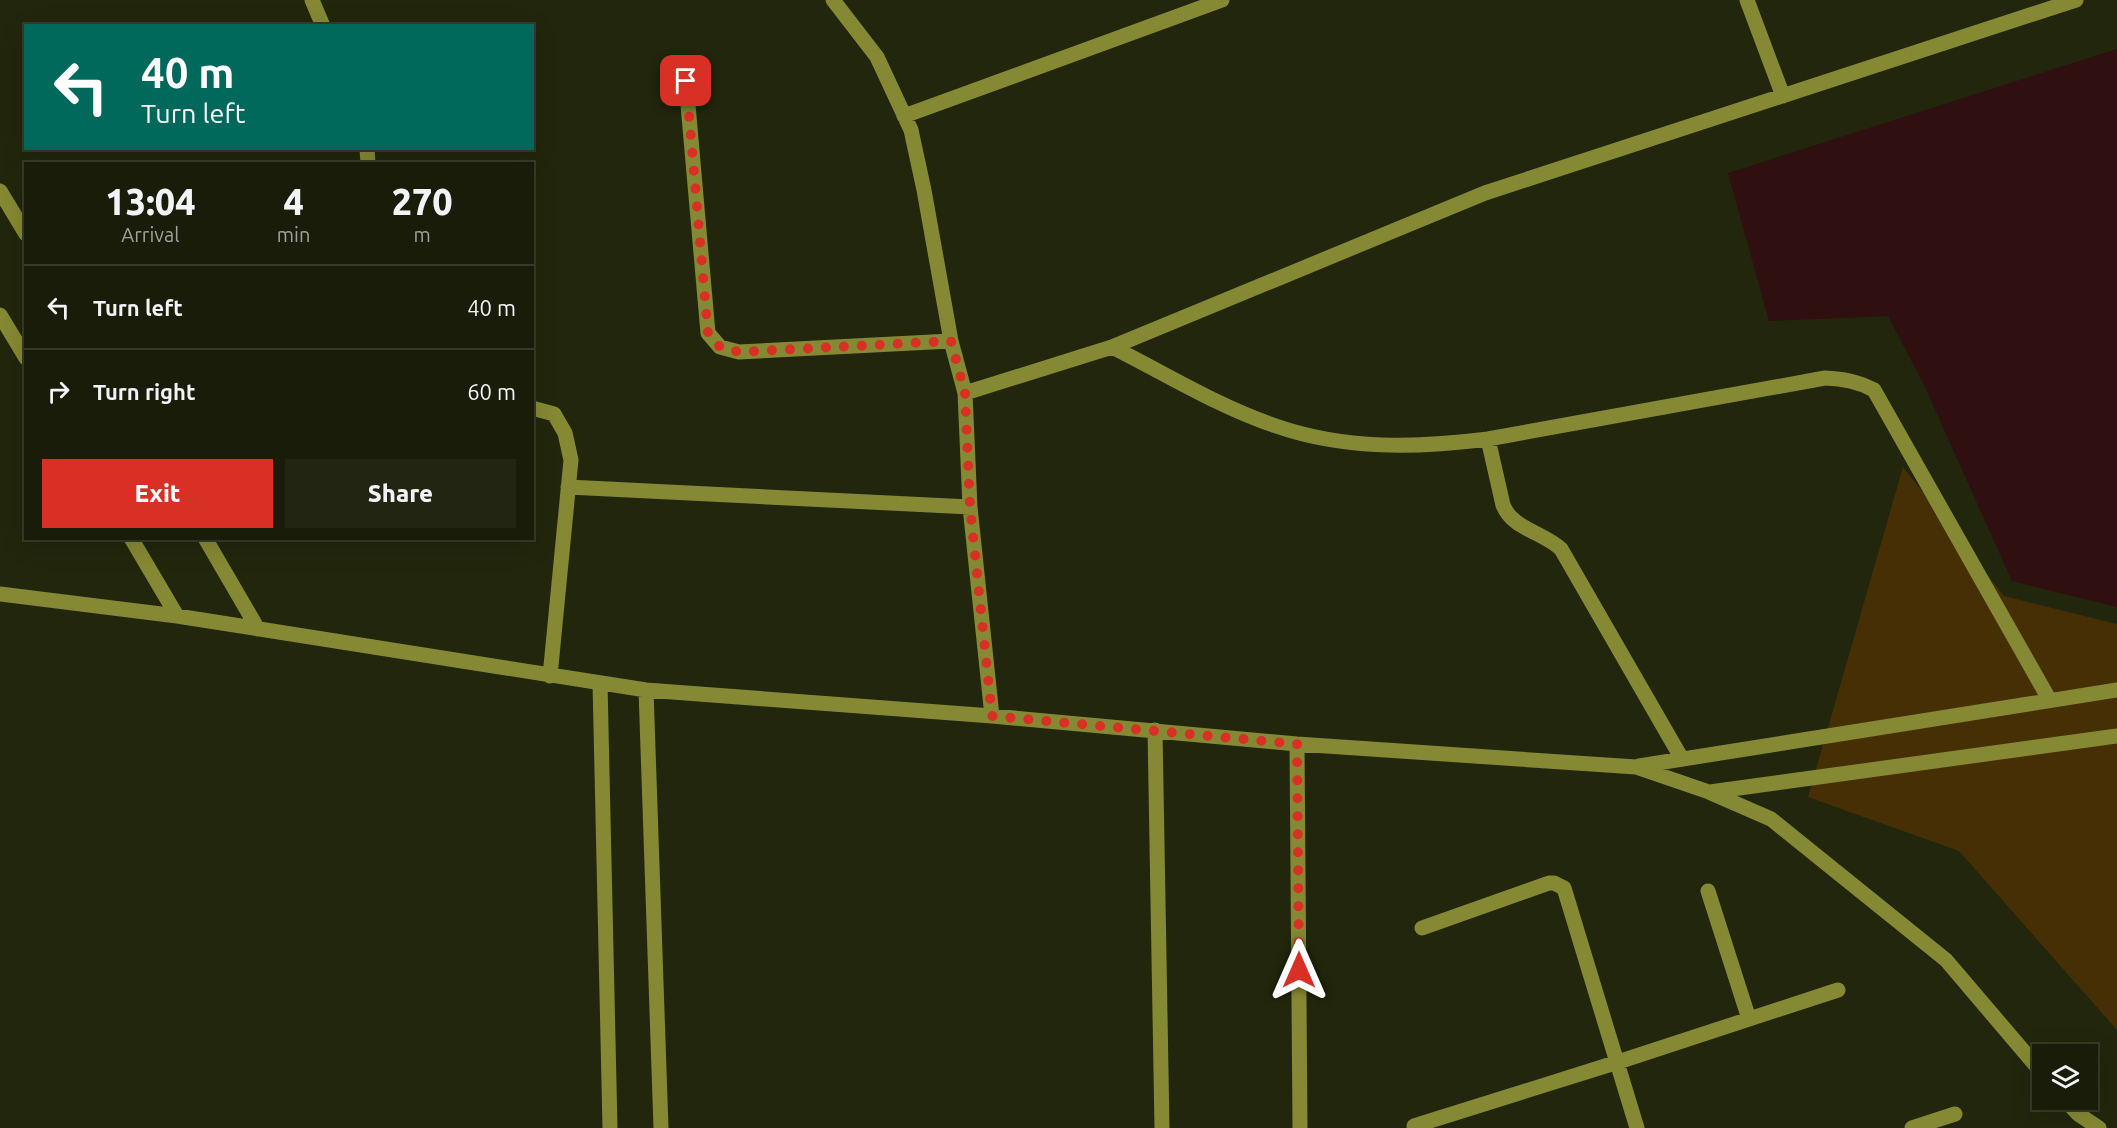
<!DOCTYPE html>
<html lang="en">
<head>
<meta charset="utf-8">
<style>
	:root { --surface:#191c09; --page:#222512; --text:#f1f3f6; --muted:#9fa19c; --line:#373a2a; --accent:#d93025 }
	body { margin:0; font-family:Ubuntu,sans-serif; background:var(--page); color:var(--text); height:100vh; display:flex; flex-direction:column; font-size:22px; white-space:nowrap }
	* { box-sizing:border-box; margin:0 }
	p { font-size:20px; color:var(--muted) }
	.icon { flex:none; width:33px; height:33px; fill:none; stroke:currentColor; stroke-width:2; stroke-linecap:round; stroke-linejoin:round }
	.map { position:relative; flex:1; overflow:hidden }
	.side { position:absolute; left:24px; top:162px; width:510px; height:378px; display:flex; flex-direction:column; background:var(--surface); border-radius:0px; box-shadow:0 6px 24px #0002,0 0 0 2px var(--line) }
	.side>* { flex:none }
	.top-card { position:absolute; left:24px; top:24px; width:510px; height:126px; border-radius:0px; box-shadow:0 6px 24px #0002,0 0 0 2px var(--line); background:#00695c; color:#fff; overflow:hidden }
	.tools { position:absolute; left:2032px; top:1044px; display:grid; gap:12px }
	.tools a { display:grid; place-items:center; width:66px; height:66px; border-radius:0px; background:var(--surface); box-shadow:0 6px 24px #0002,0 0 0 2px var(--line); font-size:30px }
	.pin { position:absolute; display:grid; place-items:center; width:51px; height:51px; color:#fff; margin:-26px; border-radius:12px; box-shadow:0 3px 9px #0006 }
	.me { position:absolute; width:66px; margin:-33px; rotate:0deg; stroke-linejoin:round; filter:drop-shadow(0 0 4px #0008) }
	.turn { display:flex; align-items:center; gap:21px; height:126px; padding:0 18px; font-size:27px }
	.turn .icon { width:78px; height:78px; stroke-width:2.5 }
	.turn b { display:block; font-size:42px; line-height:51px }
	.eta { display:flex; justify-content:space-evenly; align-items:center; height:102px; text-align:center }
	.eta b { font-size:36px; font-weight:800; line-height:42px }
	.cta { display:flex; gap:12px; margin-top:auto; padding:12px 18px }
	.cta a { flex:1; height:69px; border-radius:0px; background:var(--accent); color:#fff; font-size:24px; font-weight:800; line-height:69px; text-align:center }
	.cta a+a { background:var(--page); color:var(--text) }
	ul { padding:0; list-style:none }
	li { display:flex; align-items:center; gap:18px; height:84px; padding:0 18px; border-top:2px solid var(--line) }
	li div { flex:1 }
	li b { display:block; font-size:22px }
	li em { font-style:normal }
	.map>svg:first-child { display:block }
	.green { fill:#300f10 }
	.water { fill:#462f05 }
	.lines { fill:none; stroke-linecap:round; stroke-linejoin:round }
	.minor { stroke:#858933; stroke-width:15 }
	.route { stroke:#d93025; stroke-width:10; stroke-dasharray:0 18 }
</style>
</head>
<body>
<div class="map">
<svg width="2117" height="1128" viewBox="0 0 2117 1128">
	<rect width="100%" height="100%" fill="#21260c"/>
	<path class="green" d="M2117,49V607L2012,581L1924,385L1888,316L1769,321L1728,173Z"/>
	<path class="water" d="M1903,467L2004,596L2117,624V1030L1959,851L1808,797Z"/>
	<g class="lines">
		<path class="minor" d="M312,0L323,26
			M833,0L877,57L911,130L924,190L951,341L965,393L970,507L992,716
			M1747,0L1783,96
			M686,82L708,333L720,347L739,352L951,341
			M904,116L1222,0
			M367,148L368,164
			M0,191L26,234
			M0,315L26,358
			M1112,347C1166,374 1219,407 1276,426C1345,450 1417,448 1488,439L1825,378C1843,379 1857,381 1874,390L2049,699
			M965,393L1112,347L1485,193L2076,0
			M532,408L554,414L565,433L571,460L550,676
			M1488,439L1503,505C1512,529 1543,532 1561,549L1682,759
			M568,487L970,507
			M131,538L177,616
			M205,538L258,629
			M0,594L177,616L646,690L992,716L1297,744L1636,767L1709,792L1771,819L1946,960L2043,1074
			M600,683L610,1128
			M646,690L661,1128
			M1155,730L1162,1128
			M1297,744L1300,1128
			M1639,766L2117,690
			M1710,792L2117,736
			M1708,891L1749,1019
			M1422,928L1549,883H1554L1564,888L1637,1128
			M2065,1100L2078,1114L2099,1128
			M1414,1126L1618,1062L1838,990
			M1912,1128L1955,1114"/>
	</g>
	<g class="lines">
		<path class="route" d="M686,81L708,333L720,347L739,352L951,341L965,393L970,507L992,716L1297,744L1299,970"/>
	</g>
</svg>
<div class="tools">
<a><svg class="icon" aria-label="layers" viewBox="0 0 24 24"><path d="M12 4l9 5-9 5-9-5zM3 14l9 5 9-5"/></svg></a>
</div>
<div class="pin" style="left:686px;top:81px;background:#d93025"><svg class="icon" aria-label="arrive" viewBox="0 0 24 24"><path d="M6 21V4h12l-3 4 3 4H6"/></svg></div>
<svg class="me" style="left:1299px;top:970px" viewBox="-20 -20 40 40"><path d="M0-17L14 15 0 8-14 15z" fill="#d93025" stroke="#fff" stroke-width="4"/></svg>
<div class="top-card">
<div class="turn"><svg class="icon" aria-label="left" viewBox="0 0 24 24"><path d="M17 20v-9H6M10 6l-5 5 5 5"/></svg><div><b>40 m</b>Turn left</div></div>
</div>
<section class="side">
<div class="eta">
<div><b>13:04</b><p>Arrival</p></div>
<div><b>4</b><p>min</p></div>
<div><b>270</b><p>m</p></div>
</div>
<ul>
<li><svg class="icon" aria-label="left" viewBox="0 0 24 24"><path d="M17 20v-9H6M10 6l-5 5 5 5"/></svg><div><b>Turn left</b></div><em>40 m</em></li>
<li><svg class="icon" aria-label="right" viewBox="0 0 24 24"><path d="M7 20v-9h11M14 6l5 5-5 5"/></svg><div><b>Turn right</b></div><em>60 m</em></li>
</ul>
<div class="cta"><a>Exit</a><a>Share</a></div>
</section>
</div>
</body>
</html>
